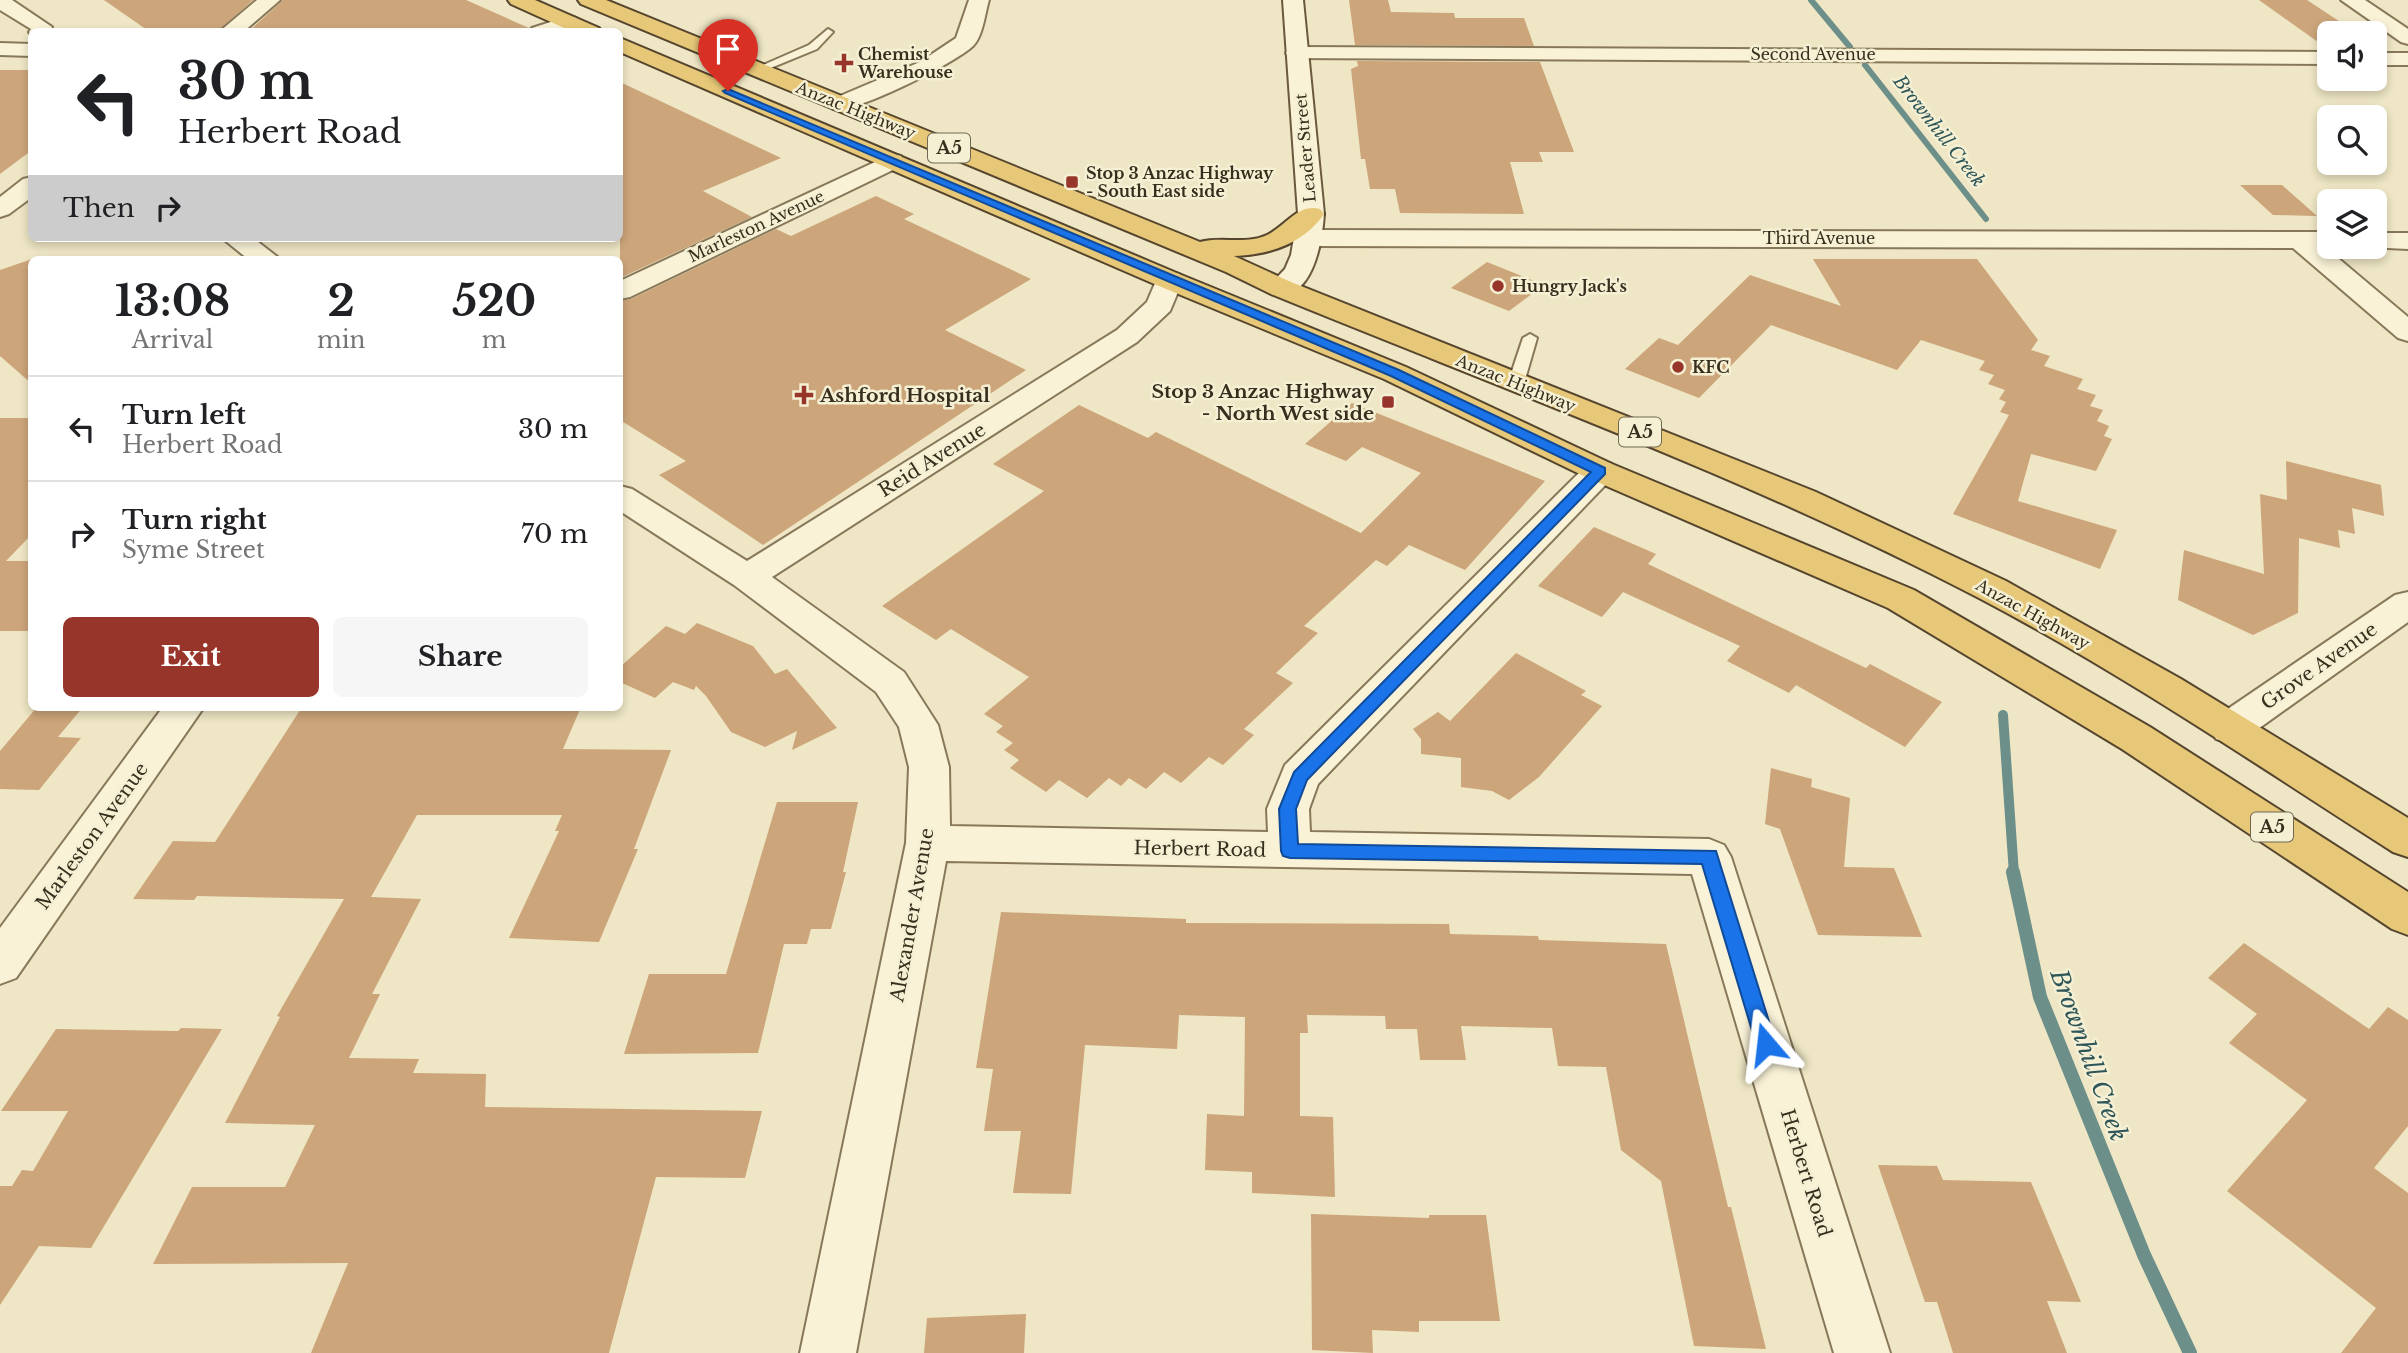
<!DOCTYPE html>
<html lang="en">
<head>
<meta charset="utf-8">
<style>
	:root { --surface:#fff; --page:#f6f6f6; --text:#202124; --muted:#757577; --line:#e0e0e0; --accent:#97352a }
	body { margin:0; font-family:"Libre Baskerville",serif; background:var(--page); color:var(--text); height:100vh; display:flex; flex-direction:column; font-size:26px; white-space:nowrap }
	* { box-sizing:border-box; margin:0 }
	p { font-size:23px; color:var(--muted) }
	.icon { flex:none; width:38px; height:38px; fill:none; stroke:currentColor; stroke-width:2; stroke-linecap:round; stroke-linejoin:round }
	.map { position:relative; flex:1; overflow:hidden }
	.panel { position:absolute; left:28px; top:256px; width:595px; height:455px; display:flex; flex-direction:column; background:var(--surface); border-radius:10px; box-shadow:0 4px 10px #0003 }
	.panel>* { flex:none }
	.hud { position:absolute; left:28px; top:28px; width:595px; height:214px; border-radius:10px; box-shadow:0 4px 10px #0003; background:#fff; color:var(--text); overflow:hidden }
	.fabs { position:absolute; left:2317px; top:21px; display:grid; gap:14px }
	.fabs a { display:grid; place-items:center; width:70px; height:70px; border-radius:10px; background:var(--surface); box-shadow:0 4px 10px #0003; font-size:35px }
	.pin { position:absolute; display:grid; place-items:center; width:60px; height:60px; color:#fff; margin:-72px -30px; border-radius:50% 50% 50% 0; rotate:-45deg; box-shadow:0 0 7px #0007 }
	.pin .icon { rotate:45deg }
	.me { position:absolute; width:77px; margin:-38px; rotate:343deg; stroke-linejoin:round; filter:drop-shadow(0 0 5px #0008) }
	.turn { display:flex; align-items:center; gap:24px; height:147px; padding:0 35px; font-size:32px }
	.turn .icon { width:91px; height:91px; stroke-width:2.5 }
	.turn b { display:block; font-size:49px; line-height:60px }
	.then { display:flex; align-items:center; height:66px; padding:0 35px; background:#0003; gap:14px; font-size:26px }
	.eta { display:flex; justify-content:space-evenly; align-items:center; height:119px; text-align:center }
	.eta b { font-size:42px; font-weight:700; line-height:49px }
	.primary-button { display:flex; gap:14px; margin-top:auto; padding:14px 35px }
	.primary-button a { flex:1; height:80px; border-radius:10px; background:var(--accent); color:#fff; font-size:28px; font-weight:700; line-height:80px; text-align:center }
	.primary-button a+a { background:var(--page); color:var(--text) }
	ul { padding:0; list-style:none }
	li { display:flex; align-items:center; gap:21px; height:105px; padding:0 35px; border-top:2px solid var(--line) }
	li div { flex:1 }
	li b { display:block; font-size:26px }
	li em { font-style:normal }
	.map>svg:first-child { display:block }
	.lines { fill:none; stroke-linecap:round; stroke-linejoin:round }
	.stream-far2 { stroke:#6c8f8a; stroke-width:6 }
	.stream-far1 { stroke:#6c8f8a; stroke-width:10 }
	.stream { stroke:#6c8f8a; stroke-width:14 }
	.building { fill:#cca57a }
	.service-casing { stroke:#88785a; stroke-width:4 }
	.minor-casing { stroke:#88785a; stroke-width:4 }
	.tertiary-casing { stroke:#88785a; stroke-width:4 }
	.secondary-casing { stroke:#6a593d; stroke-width:4 }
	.trunk-casing { stroke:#56452e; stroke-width:4 }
	.service { fill:#f9f2d7; fill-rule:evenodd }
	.minor { fill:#f9f2d7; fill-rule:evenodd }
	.tertiary { fill:#f9f2d7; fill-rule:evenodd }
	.secondary { fill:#f9f2d7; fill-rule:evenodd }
	.trunk { fill:#e7c878; fill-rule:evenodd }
	.route { fill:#1a73e8; stroke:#114b97; stroke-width:2 }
	.poi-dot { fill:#97352a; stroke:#f5efd3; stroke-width:2.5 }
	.labels { text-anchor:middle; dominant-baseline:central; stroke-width:5; stroke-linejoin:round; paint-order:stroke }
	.far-poi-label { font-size:16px; font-weight:bold; fill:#382e1e; stroke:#f5efd3; text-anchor:start }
	.far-street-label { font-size:16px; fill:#382e1e; stroke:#f5efd3 }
	.far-water-label { font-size:18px; font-style:italic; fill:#2e5658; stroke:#f5efd3 }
	.shield { fill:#f5efd3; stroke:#716854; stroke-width:2 }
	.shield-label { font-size:18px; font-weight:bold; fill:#382e1e }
	.poi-label { font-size:19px; font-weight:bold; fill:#382e1e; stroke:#f5efd3; text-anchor:end }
	.street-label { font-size:19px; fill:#382e1e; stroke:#f5efd3 }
	.near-water-label { font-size:24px; font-style:italic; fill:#2e5658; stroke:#f5efd3 }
</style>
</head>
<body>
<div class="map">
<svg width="2408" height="1353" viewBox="0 0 2408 1353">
	<rect width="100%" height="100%" fill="#eee6c4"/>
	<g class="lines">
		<path class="stream-far2" d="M1811,0L1850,47
			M1865,65L1986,219"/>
		<path class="stream-far1" d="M2003,715L2014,874"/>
		<path class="stream" d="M2013,872L2040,997L2144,1255L2190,1353"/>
	</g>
	<path class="building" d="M104,0H253L217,32H150Z
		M283,0H466L529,28L527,32H248Z
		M1349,0H1388L1391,12L1454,13L1455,18H1524L1534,46L1355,45Z
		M2259,0H2307L2357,33H2329V47H2325Z
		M1357,61L1540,62L1574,152H1539L1543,162H1510L1524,214L1400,213L1395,189H1370L1365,159H1361L1351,69L1358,66Z
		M0,70H32V150L0,174Z
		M620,82L781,158L703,191L752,217L620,278Z
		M2240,185H2282L2317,216L2273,215Z
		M876,196L914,214L904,219L1031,279L945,330L1026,370L763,545L659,475L686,461L620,420V301L631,299L776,229L791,236Z
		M32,259V384L0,356V270Z
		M1813,259H1977L2038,340L2031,350L2050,356L2044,366L2083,379L2077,389L2096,395L2090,406L2103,410L2097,421L2109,426L2104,436L2112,439L2096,471L2031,454L2018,501L2117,530L2100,569L1953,514L2009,415L2000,412L2006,402L1999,399L2005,390L1988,384L1994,375L1979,370L1985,361L1921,340L1897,370L1771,325L1699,398L1625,369L1659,338L1678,345L1750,275L1841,306Z
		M1487,262L1544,285L1509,311L1451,288Z
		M1352,403L1545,481L1465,570L1409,545L1387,566L1376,560L1304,626L1318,633L1276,673L1293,683L1244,729L1254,735L1223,765L1209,757L1181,783L1164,772L1146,789L1129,778L1121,786L1109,778L1087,798L1059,780L1046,792L1010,768L1019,760L1004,750L1013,743L996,732L1003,726L984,714L1029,677L951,629L936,640L882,606L1044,491L993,464L1079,405L1148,438L1156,432L1361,533L1421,473L1362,447L1346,461L1305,444Z
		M0,418H32V534L6,561H32V631H0Z
		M2286,461L2381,485L2384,516L2352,508L2355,534L2338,530L2340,548L2299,538L2298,613L2253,635L2178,600L2184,550L2264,574L2260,494L2287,500Z
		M1594,527L1656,554L1648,564L1866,668L1870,664L1942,702L1905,747L1796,685L1789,693L1727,661L1740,646L1623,592L1602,617L1538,586Z
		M697,623L753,646L775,674L787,669L837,728L792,750L797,731L765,747L731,732L706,696L696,686L694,690L673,682L655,698L620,682V667L666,626L685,634Z
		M1516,653L1586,691L1581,695L1602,706L1539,777L1509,800L1492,791L1461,787V758L1421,754V739L1413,729L1438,712L1450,721Z
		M37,707H83L58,737L81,738L39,790L0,789V751Z
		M302,707H581L563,749L671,750L634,849H638L599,942L509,938L559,831H555L562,815H417L371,897L421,899L372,994H380L349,1058L419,1059L413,1073L486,1074L485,1107L762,1111L745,1178L656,1177L609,1353H311L348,1263L153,1264L192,1187H285L315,1125L225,1123L280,1017L277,1016L344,899L197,896L194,900L133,899L173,841L215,842Z
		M1771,768L1812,779L1811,787L1850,798L1844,867L1894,868L1922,937L1818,935L1780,829L1765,824Z
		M777,802H858L843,872H846L831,929H811L807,944H784L758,1053L624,1054L649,974H726Z
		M1001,912L1186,919V923L1449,924L1450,934L1538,936L1539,940L1666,944L1728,1207H1731L1766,1349L1694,1346L1661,1181L1621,1150L1606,1067L1558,1066L1552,1028L1461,1026L1466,1060H1420L1417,1029H1386L1385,1016L1307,1015L1308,1033H1300V1116L1333,1117L1335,1197L1252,1193V1172L1205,1170L1207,1114L1244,1116L1245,1017L1179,1015L1177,1049L1085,1045L1071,1194L1013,1193L1021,1131H984L993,1069L976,1068Z
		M2244,943L2369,1029L2388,1007L2408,1020V1126L2374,1168L2408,1193V1353H2341L2376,1308L2227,1191L2307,1100L2229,1043L2257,1014L2208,978Z
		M181,1028L222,1029L91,1248L39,1246L0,1305V1186H12L22,1170L33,1171L68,1111H1L56,1029L178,1031Z
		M1878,1165L1937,1166L1943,1180L2031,1182L2081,1302L2047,1301L2067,1353H1953L1937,1302H1925Z
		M1311,1214L1429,1218V1215H1486L1500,1321H1419V1332L1372,1330L1373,1353L1312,1350Z
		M1026,1314L1024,1353H924L927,1318Z"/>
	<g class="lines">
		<defs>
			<path id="service" d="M828,29L833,32L817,49L761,72L752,70L809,45Z
				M1530,334L1537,338L1524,383L1516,388L1511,386L1508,383L1523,338Z"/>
			<path id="minor" d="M0,0H12L52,27L50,32H32V36L29,32L31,29L0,10Z
				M969,0H989C985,13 983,36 973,46C955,63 855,114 833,109L830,104L833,99L920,62L956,38Z
				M2341,0H2365L2408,29V44L2401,42Z
				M569,16L576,18L579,22C569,36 545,32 529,32L532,28Z
				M0,43L32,44V56L0,55Z
				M1297,47L2329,52V64L1289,58L1286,53L1289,48Z
				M2375,53H2408V65H2375Z
				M892,154L901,156L904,161L901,166L630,297L620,299V281Z
				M1310,230L2329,232V247H2334L2326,248L2408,317V341L2398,338L2293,248L1310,246L1301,244L1297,238L1301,232Z
				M2375,233H2408V249L2366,247H2375Z
				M222,238H253L280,259H248Z
				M1169,272L1179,274L1183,280L1170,311L1137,342L772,577L904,672L938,725L949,767L950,826L1268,832L1267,809L1285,765L1588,464L1600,461L1612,464L1616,471L1612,478L1318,784L1309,809L1310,832L1709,839L1724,845L1731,857L1890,1353H1834L1692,874L946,861L856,1353H800L906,843L909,767L899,727L876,692L734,585L620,511V486L632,489L747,561L1117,330L1147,302L1159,274Z
				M2408,592V622L2244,739L2230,743L2216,739L2210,728L2216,717L2395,595Z
				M163,707H204L16,978L0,984V928Z"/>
			<path id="tertiary" d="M257,0H280L243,32H219Z
				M32,177V197L9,214L0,217V197L23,179Z"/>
			<path id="secondary" d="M1283,0H1303L1324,214C1322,243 1312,304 1271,294L1267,288L1285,269L1291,255L1298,214Z"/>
			<path id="trunk" d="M508,0H535L599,28L602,32H573L511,4Z
				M578,0H606L1200,242C1221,236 1246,245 1267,235C1286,226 1298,203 1320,209L1324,214C1303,244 1269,255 1234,256L1291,282L1816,492L2006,581L2181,679L2408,818V857L2393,852C2257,765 2122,673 1979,598C1751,479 1508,391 1271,294L1226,272L581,4Z
				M620,38L1179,274L1406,367L1612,464L1914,590L2150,727L2408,892V935L2392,929L2122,749L1888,608L1588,478L1384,379L1159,286L620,52Z"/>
		</defs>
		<use href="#service" class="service-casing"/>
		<use href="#minor" class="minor-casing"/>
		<use href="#tertiary" class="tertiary-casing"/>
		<use href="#secondary" class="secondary-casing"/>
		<use href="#trunk" class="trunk-casing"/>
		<use href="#service" class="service"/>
		<use href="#minor" class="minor"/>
		<use href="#tertiary" class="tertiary"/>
		<use href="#secondary" class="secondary"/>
		<use href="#trunk" class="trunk"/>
	</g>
	<path class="route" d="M728,89L1399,370L1605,468V474L1307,780L1296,809L1298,844L1716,851L1776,1044L1773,1050L1766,1053L1758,1050L1756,1044L1702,864L1290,858L1283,856L1281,851L1279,809L1294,772L1591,472L1391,376L725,93L723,91Z"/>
	<g class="poi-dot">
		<path d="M840.5 52.5h7v7h7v7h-7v7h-7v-7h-7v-7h7z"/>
		<rect x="1065" y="175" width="14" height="14" rx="3.5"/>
		<circle cx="1498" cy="286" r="7"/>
		<circle cx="1678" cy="367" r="7"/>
		<path d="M800.5 384.5h7v7h7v7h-7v7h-7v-7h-7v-7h7z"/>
		<rect x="1381" y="395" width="14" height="14" rx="3.5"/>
	</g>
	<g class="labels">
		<g class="far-poi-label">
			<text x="858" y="54">Chemist<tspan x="858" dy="18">Warehouse</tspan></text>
			<text x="1086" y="173">Stop 3 Anzac Highway<tspan x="1086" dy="18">- South East side</tspan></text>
			<text x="1512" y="286">Hungry Jack's</text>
			<text x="1692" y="367">KFC</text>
		</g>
		<g class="far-street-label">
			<text x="1813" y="54">Second Avenue</text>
			<text transform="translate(856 110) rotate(22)">Anzac Highway</text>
			<text transform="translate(1305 148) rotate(-95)">Leader Street</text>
			<text transform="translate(756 226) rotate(-25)">Marleston Avenue</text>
			<text x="1819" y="238">Third Avenue</text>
			<text transform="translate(1516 383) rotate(22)">Anzac Highway</text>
			<text transform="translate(2033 614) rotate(29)">Anzac Highway</text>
		</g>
		<g class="far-water-label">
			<text transform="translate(1939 131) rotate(52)">Brownhill Creek</text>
		</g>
		<g class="shield">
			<rect x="928" y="133.5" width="42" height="29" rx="5"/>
			<rect x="1619" y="417.5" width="42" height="29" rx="5"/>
			<rect x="2251" y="812.5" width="42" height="29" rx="5"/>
		</g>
		<g class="shield-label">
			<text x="949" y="148">A5</text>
			<text x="1640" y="432">A5</text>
			<text x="2272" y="827">A5</text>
		</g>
		<g class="poi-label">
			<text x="1374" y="391">Stop 3 Anzac Highway<tspan x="1374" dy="22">- North West side</tspan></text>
			<text x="820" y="395" text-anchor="start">Ashford Hospital</text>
		</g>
		<g class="street-label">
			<text transform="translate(932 460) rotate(-32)">Reid Avenue</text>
			<text transform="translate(2319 666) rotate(-35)">Grove Avenue</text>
			<text transform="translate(92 836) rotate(-54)">Marleston Avenue</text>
			<text transform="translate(1200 849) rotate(1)">Herbert Road</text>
			<text transform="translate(912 915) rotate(-80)">Alexander Avenue</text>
			<text transform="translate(1806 1173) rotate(73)">Herbert Road</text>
		</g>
		<g class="near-water-label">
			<text transform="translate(2089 1055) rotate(70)">Brownhill Creek</text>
		</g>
	</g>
</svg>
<div class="fabs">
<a><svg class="icon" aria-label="sound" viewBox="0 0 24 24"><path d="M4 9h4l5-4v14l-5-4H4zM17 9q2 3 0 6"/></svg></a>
<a><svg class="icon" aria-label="search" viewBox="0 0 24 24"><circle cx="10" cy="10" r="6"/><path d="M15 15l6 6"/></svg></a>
<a><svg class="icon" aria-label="layers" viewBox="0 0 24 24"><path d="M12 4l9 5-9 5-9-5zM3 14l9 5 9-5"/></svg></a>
</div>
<div class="pin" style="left:728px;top:91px;background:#d93025"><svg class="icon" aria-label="arrive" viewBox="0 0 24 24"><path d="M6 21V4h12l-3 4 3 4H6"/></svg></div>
<svg class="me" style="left:1766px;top:1044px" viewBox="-20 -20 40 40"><path d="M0-17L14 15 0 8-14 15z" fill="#1a73e8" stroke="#fff" stroke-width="4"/></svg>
<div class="hud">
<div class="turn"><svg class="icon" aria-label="left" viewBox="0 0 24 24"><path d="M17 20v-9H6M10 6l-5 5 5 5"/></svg><div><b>30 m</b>Herbert Road</div></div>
<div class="then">Then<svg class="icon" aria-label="right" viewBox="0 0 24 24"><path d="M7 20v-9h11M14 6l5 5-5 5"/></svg></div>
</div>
<section class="panel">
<div class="eta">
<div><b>13:08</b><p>Arrival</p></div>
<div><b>2</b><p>min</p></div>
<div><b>520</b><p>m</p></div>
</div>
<ul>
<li><svg class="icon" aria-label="left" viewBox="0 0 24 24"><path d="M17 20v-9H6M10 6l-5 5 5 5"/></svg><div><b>Turn left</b><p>Herbert Road</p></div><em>30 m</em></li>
<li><svg class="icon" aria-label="right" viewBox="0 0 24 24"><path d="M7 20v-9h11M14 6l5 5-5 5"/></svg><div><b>Turn right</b><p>Syme Street</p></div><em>70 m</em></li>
</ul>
<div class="primary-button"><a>Exit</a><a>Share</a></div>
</section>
</div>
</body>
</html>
